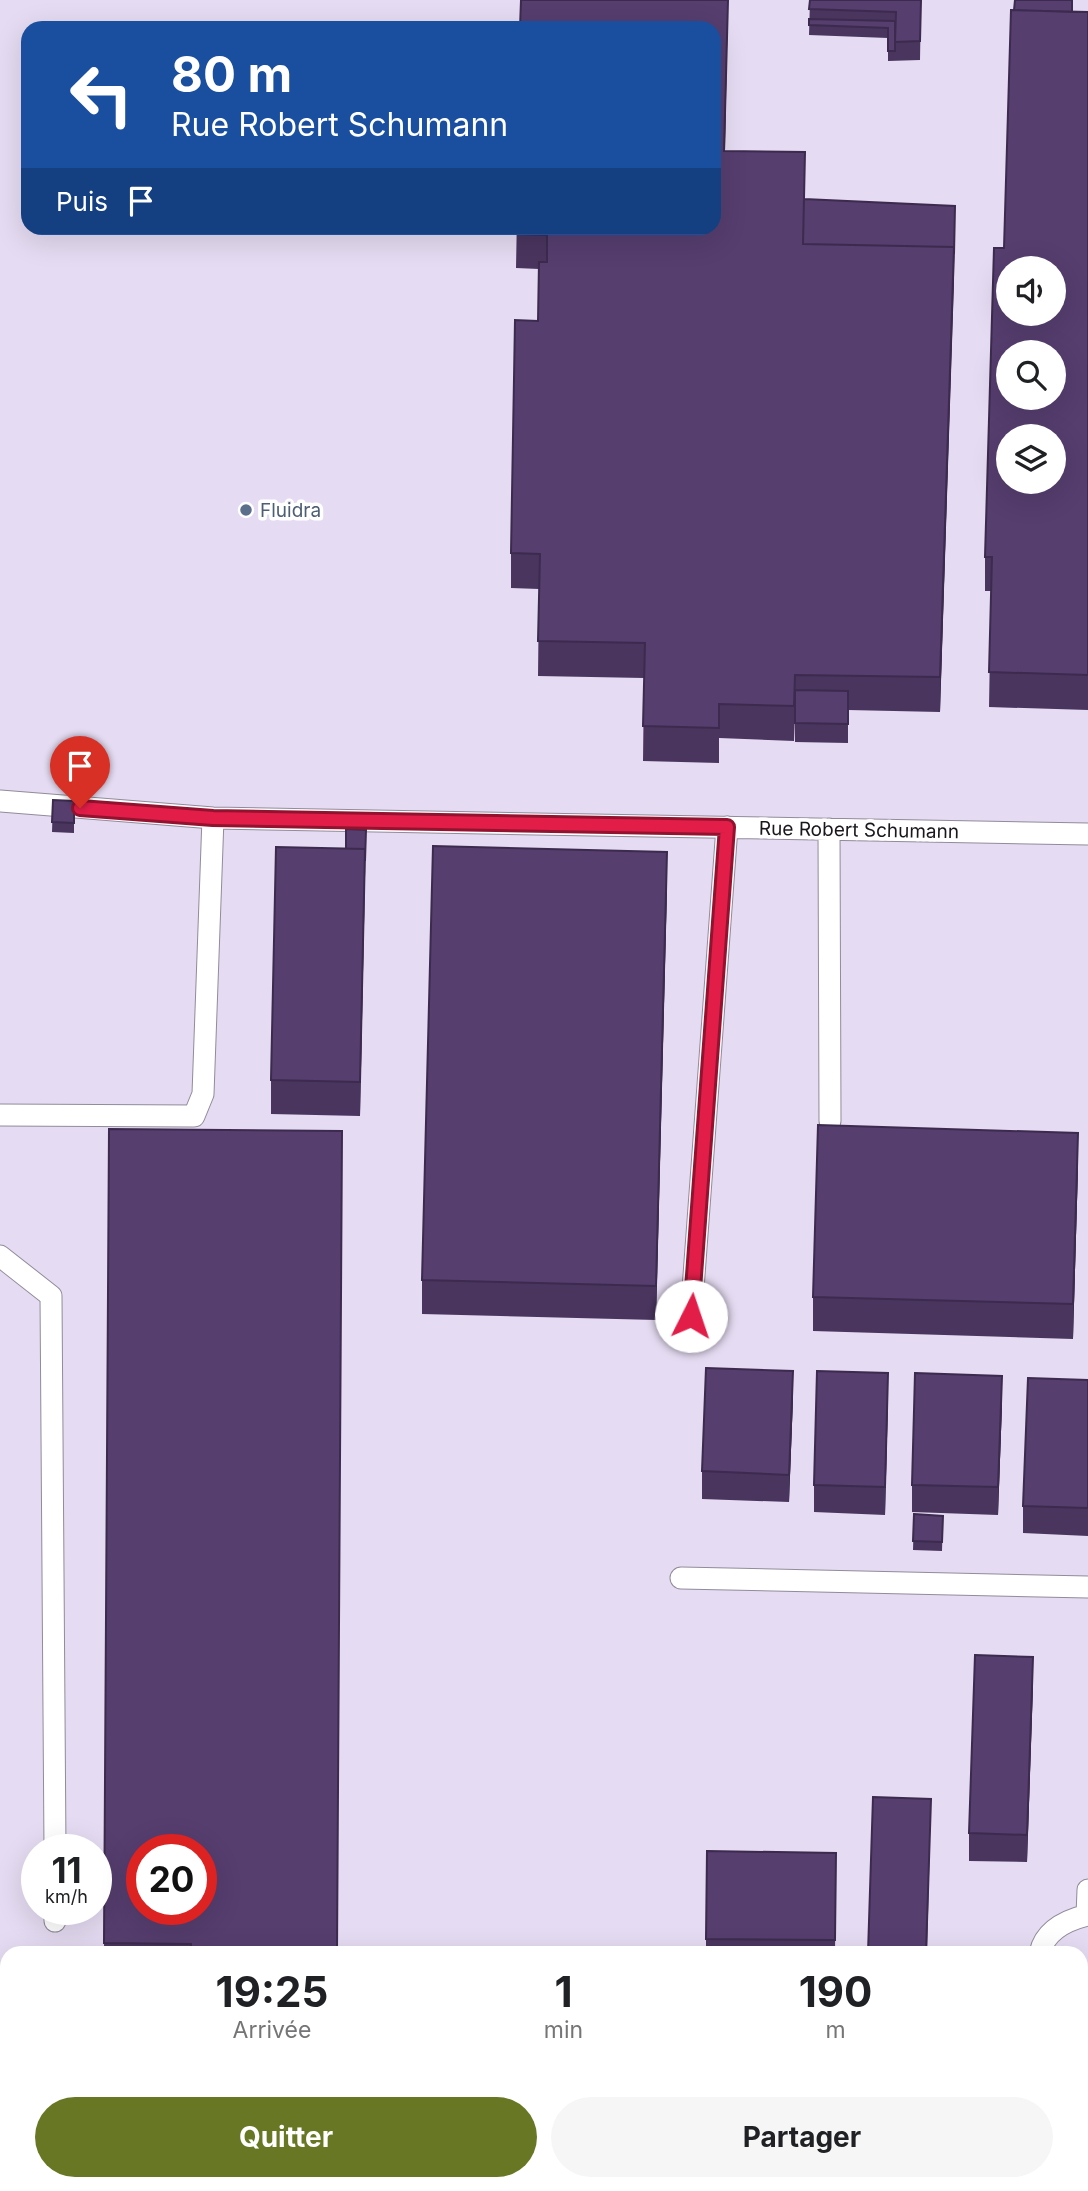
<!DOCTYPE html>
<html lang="fr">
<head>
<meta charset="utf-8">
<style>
	:root { --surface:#fff; --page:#f6f6f6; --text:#202124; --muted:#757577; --accent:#687724 }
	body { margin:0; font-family:Inter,sans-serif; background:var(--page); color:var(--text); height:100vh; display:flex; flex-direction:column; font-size:26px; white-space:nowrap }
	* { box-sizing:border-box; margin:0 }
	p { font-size:23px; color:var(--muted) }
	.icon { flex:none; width:38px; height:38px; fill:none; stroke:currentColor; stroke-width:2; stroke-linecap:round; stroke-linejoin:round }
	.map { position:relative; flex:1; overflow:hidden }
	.sheet { position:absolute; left:0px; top:1946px; width:1088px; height:245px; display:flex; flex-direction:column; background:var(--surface); border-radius:21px 21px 0 0; box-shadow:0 7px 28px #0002 }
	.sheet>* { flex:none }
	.top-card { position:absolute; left:21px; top:21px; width:700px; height:214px; border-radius:21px; box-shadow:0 7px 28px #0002; background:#1a4fa0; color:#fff; overflow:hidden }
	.tools { position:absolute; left:996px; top:256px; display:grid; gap:14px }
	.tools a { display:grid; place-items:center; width:70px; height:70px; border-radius:50%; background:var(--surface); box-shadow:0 7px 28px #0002; font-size:35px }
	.speed { position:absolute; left:21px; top:1834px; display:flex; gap:14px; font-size:35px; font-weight:700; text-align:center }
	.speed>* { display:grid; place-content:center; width:91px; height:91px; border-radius:50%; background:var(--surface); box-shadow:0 7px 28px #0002; line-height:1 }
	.speed small { font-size:18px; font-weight:400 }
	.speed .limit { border:10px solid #d22; background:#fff; color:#111 }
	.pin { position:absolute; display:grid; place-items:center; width:60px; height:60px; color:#fff; margin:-72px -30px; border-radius:50% 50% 50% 0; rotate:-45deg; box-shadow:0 0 7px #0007 }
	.pin .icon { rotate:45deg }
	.me { position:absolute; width:77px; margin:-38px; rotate:4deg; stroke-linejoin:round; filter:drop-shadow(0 0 5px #0008) }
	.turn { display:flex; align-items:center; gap:24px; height:147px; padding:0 35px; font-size:32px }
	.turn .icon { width:91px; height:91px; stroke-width:2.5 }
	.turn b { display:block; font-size:49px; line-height:60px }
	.then { display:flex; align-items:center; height:66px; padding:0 35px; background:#0003; gap:14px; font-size:26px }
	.eta { display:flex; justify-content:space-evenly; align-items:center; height:119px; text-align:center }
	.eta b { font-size:42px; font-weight:700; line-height:49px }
	.button { display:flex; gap:14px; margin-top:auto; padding:14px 35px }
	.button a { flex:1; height:80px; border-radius:42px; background:var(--accent); color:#fff; font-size:28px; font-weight:700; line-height:80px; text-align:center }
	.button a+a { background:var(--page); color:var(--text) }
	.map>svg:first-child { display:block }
	.built { fill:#e5dbf2; fill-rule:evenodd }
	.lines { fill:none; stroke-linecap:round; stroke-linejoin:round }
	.lane-casing { stroke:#918b9a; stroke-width:23 }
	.lane { stroke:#fff; stroke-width:21 }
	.wall { fill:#4a355f }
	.shaded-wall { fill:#3c2b4e }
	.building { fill:#563e6f; stroke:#3c2b4e; stroke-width:2; fill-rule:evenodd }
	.route-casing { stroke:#92132f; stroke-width:18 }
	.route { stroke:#e11d48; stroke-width:12 }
	.service-dot { fill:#5c6f8a; stroke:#fff; stroke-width:2.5 }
	.labels { text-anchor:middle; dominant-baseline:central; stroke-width:7; stroke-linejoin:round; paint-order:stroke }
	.service-label { font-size:19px; fill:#4e5e75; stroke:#fff; text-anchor:start }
	.street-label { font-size:19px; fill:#19161c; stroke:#fff }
</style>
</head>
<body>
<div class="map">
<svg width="1088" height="2191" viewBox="0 0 1088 2191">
	<rect width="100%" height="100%" fill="#efe8f8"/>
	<path class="built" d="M0,0H1088V2191H0ZM28,28H714V228H28ZM1008,268H1054V313H1008ZM1008,352H1054V397H1008ZM1008,436H1054V481H1008ZM37,1850H96V1909H37ZM142,1850H201V1909H142ZM7,1953H1082V2184H7Z"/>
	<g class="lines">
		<defs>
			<path id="lane" d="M0,801L213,818L1088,834
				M829,829L830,1121
				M0,1115L194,1116L203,1094L213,818
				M0,1256L51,1296L55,1850
				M691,1316L727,827
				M681,1578L1088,1587
				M55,1909V1921
				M1087,1915L1088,1890
				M1040,1953C1045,1930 1067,1920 1088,1915
				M0,2047L7,2053
				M1082,2145L1088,2146
				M147,2184L155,2191"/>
		</defs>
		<use href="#lane" class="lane-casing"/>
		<use href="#lane" class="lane"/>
	</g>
	<path class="wall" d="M521,0H728L725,151L805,199L955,233L940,712L848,710V743L795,742V714L794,741L719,738V763L643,761L644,678L538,676L539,589L511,588V553L538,321L539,269L516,268Z
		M810,0H921L920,60L888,61V38L809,35Z
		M1073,12H1088V710L989,707L991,591H985V557L1004,248Z
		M53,800L74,801V833L52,832Z
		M366,830L360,1116L271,1114V1080Z
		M667,886L656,1320L422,1314V1280Z
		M109,1129L337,1953H104Z
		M1078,1167L1073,1339L813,1331V1297Z
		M1088,1380V1536L1023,1533V1506Z
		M793,1398L789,1502L702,1499V1471Z
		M888,1400L885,1515L814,1512V1485Z
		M1002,1404L998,1515L912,1512V1485Z
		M914,1514L943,1516L942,1551L913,1550Z
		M1033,1684L1027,1862L969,1861V1833Z
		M836,1853L835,1953H706V1939Z
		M234,2184L299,2191H233Z"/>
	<path class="shaded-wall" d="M728,0L724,185V151Z
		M955,206L954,282L940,712V677Z
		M366,830L360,1116V1082Z
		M667,852V886L656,1320V1286Z
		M1078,1133V1167L1073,1339V1304Z
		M793,1371V1398L789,1502V1475Z
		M888,1373V1400L885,1515V1487Z
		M1002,1376V1404L998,1515V1487Z
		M1033,1657V1684L1027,1862V1835Z
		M931,1799L927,1953H926Z"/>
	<path class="building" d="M521,0H728L724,151L805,152L803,244L954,247L940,677L795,675L794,706L719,704V728L643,726L645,643L538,641L540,554L511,553L515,320L538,321L539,262H547V235L516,234V228H714V28H520Z
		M810,0H921L920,41L895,42L896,12L809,9Z
		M1015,0H1072V12L1014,10Z
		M1011,10L1088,12V675L989,672L992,557H985L994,248H1004ZM1008,268H1054V313H1008ZM1008,352H1054V397H1008ZM1008,436H1054V481H1008Z
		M809,19L895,21V51H888V28L809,25Z
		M804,199L955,206L954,254V247L803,244Z
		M795,690L848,691V724L795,723Z
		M53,800L74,801V823L52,822Z
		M346,829L366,830L365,861V849H346Z
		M433,846L667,852L656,1286L422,1280Z
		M276,847L365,849L360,1082L271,1080Z
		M818,1125L1078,1133L1073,1304L813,1297Z
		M109,1129L342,1131L337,1953H191V1944L104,1943ZM142,1850H201V1909H142Z
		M706,1368L793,1371L789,1475L702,1471Z
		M817,1371L888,1373L885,1487L814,1485Z
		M915,1373L1002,1376L998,1487L912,1485Z
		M1028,1378L1088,1380V1508L1023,1506Z
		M914,1514L943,1516L942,1542L913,1541Z
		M975,1655L1033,1657L1027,1835L969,1833Z
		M873,1797L931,1799L926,1953H868Z
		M707,1851L836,1853L835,1940L706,1939Z
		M0,2124L7,2131V2184H64L71,2191H0Z
		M234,2184H298V2191H266L233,2189Z"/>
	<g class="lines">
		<defs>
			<path id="route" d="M80,808L213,818L727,827L691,1316"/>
		</defs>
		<use href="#route" class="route-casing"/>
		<use href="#route" class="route"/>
	</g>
	<circle class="service-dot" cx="246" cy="510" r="7"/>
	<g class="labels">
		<g class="service-label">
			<text x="260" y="510">Fluidra</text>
		</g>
		<g class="street-label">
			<text transform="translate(859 830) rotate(1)">Rue Robert Schumann</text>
		</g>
	</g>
</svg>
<div class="tools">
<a><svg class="icon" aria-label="sound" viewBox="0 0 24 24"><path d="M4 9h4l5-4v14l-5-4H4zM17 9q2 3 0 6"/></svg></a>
<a><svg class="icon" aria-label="search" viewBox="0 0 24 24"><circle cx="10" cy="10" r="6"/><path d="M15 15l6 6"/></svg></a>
<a><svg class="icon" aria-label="layers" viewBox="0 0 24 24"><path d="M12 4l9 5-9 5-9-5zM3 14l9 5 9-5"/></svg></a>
</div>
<div class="speed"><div>11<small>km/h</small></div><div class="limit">20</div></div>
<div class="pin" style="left:80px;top:808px;background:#d93025"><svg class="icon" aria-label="arrive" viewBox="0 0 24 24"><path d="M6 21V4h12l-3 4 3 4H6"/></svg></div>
<svg class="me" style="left:691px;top:1316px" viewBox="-20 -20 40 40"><circle r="19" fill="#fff"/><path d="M0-13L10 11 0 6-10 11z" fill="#e11d48"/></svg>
<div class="top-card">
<div class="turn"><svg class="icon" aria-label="left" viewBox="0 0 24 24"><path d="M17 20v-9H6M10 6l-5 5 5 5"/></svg><div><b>80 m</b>Rue Robert Schumann</div></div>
<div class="then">Puis<svg class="icon" aria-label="arrive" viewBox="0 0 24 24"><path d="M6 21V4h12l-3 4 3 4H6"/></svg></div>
</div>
<section class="sheet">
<div class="eta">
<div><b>19:25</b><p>Arrivée</p></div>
<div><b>1</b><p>min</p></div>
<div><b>190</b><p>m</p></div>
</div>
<div class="button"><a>Quitter</a><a>Partager</a></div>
</section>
</div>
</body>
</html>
